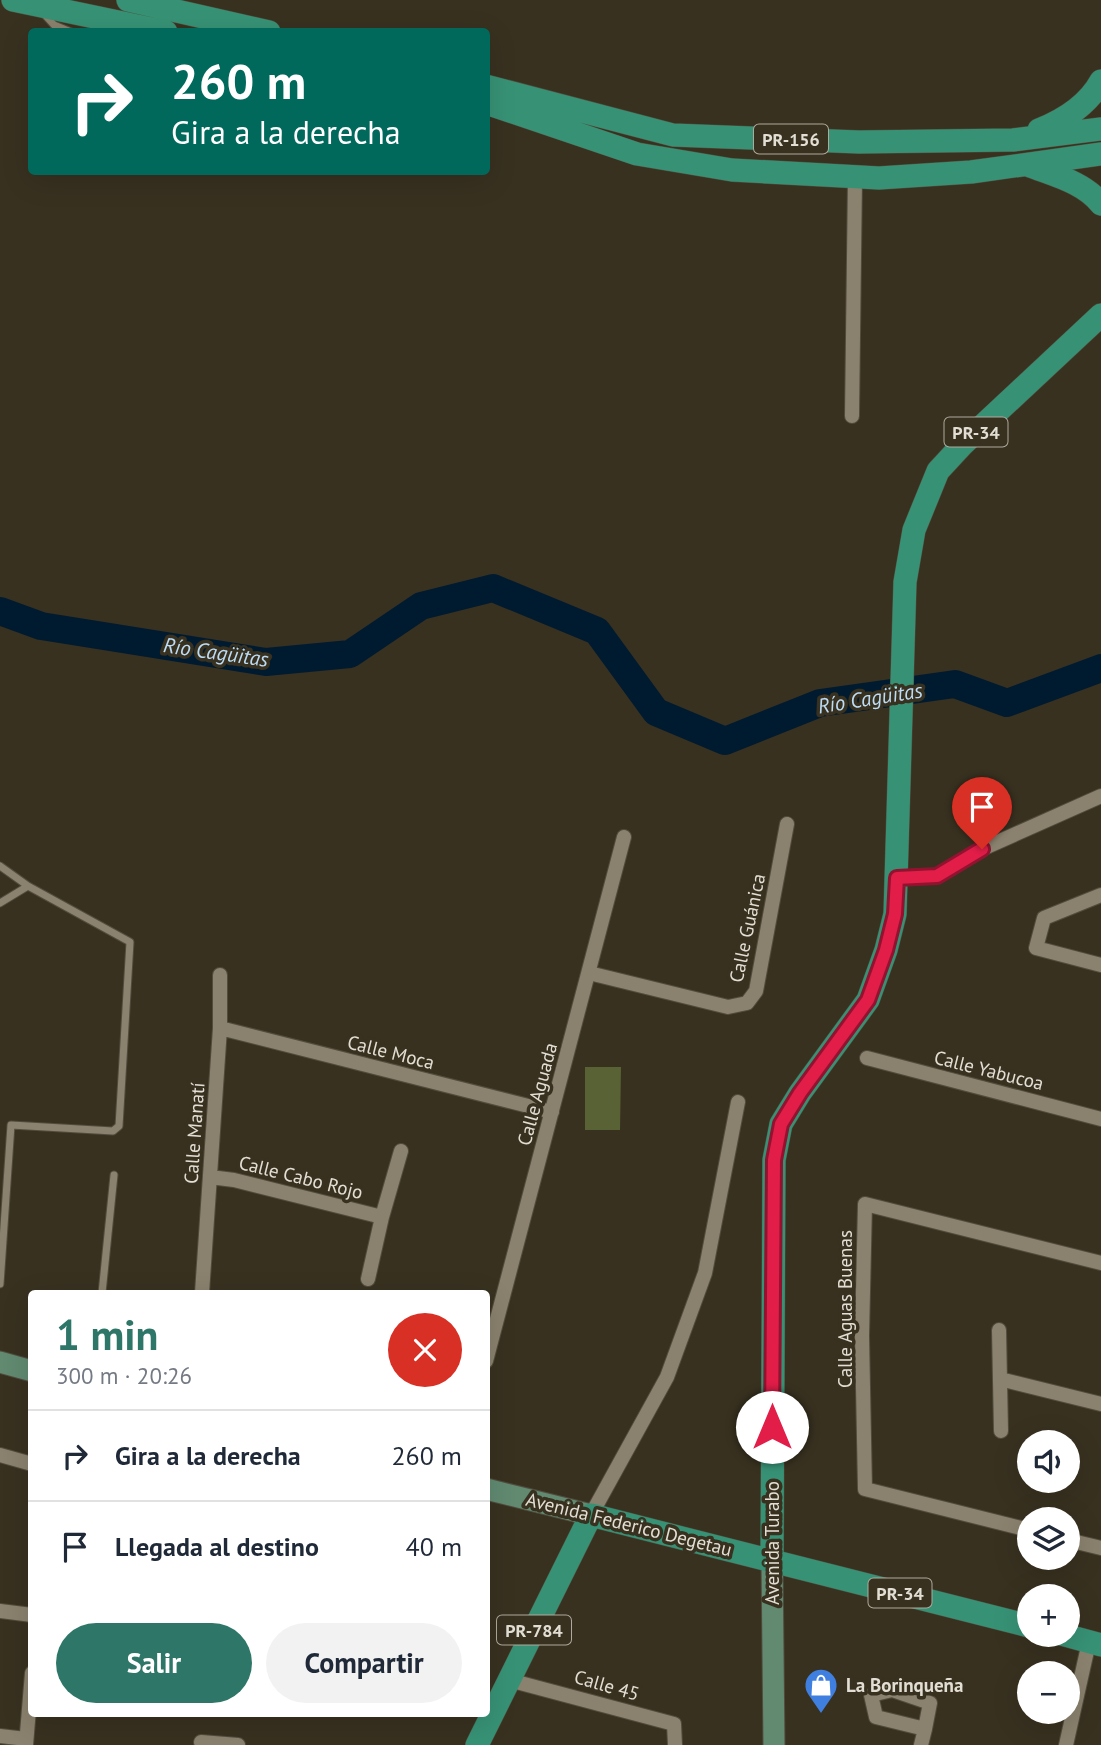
<!DOCTYPE html>
<html lang="es">
<head>
<meta charset="utf-8">
<style>
	:root { --surface:#fff; --page:#f2f2f3; --text:#1f2937; --muted:#747a83; --line:#e0e1e3; --accent:#2e7667 }
	body { margin:0; font-family:"PT Sans",sans-serif; background:var(--page); color:var(--text); height:100vh; display:flex; flex-direction:column; font-size:26px; white-space:nowrap }
	* { box-sizing:border-box; margin:0 }
	p { font-size:23px; color:var(--muted) }
	.icon { flex:none; width:38px; height:38px; fill:none; stroke:currentColor; stroke-width:2; stroke-linecap:round; stroke-linejoin:round }
	.map { position:relative; flex:1; overflow:hidden }
	.sheet { position:absolute; left:28px; top:1290px; width:462px; height:427px; display:flex; flex-direction:column; background:var(--surface); border-radius:7px; box-shadow:0 7px 28px #0002 }
	.sheet>* { flex:none }
	.banner { position:absolute; left:28px; top:28px; width:462px; height:147px; border-radius:7px; box-shadow:0 7px 28px #0002; background:#00695c; color:#fff; overflow:hidden }
	.tools { position:absolute; left:1017px; top:1430px; display:grid; gap:14px }
	.tools a { display:grid; place-items:center; width:63px; height:63px; border-radius:50%; background:var(--surface); box-shadow:0 7px 28px #0002; font-size:35px }
	.pin { position:absolute; display:grid; place-items:center; width:60px; height:60px; color:#fff; margin:-72px -30px; border-radius:50% 50% 50% 0; rotate:-45deg; box-shadow:0 0 7px #0007 }
	.pin .icon { rotate:45deg }
	.me { position:absolute; width:77px; margin:-38px; rotate:0deg; stroke-linejoin:round; filter:drop-shadow(0 0 5px #0008) }
	.turn { display:flex; align-items:center; gap:24px; height:147px; padding:0 28px; font-size:32px }
	.turn .icon { width:91px; height:91px; stroke-width:2.5 }
	.turn b { display:block; font-size:49px; line-height:60px }
	.round { display:grid; place-items:center; flex:none; width:74px; height:74px; border-radius:37px; background:var(--page) }
	.headline { display:flex; align-items:center; justify-content:space-between; height:119px; padding:0 28px }
	h1 { font-size:42px; font-weight:600; line-height:52px; color:var(--accent) }
	.primary-button { display:flex; gap:14px; margin-top:auto; padding:14px 28px }
	.primary-button a { flex:1; height:80px; border-radius:42px; background:var(--accent); color:#fff; font-size:28px; font-weight:600; line-height:80px; text-align:center }
	.primary-button a+a { background:var(--page); color:var(--text) }
	ul { padding:0; list-style:none }
	li { display:flex; align-items:center; gap:21px; height:91px; padding:0 28px; border-top:2px solid var(--line) }
	li div { flex:1 }
	li b { display:block; font-size:26px }
	li em { font-style:normal }
	.map>svg:first-child { display:block }
	.garden { fill:#596234 }
	.lines { fill:none; stroke-linecap:round; stroke-linejoin:round }
	.river { stroke:#001b30; stroke-width:28 }
	.lane-casing { stroke:#524c3d; stroke-width:9 }
	.street-casing { stroke:#524c3d; stroke-width:16 }
	.secondary-casing { stroke:#524c3d; stroke-width:23 }
	.primary-casing { stroke:#524c3d; stroke-width:24 }
	.lane { stroke:#8a826e; stroke-width:7 }
	.street { stroke:#8a826e; stroke-width:14 }
	.secondary { stroke:#618a71; stroke-width:21 }
	.primary { stroke:#379275; stroke-width:23 }
	.route-casing { stroke:#92132f; stroke-width:18 }
	.route { stroke:#e11d48; stroke-width:12 }
	.labels { text-anchor:middle; dominant-baseline:central; stroke-width:7; stroke-linejoin:round; paint-order:stroke }
	.shield { fill:#383120; stroke:#afaa9d; stroke-width:2 }
	.shield-label { font-size:18px; font-weight:bold; fill:#e2ded3 }
	.street-label { font-size:19px; fill:#e2ded3; stroke:#383120 }
	.poi-label { font-size:19px; font-weight:bold; fill:#e2ded3; stroke:#383120; text-anchor:start }
	.water-label { font-size:21px; font-style:italic; fill:#bcdcf6; stroke:#383120 }
</style>
</head>
<body>
<div class="map">
<svg width="1101" height="1745" viewBox="0 0 1101 1745">
	<rect width="100%" height="100%" fill="#383120"/>
	<path class="garden" d="M585,1067H621L620,1130H585Z"/>
	<g class="lines">
		<path class="river" d="M0,611L41,626L266,662L350,654L421,606L493,588L597,631L656,712L725,741L820,703L955,684L1007,703L1101,668"/>
		<defs>
			<path id="lane" d="M45,15L54,25L71,32
				M0,866L28,886
				M0,903L28,886L130,942L119,1126L113,1131L11,1125L0,1284
				M102,1293L114,1175"/>
			<path id="street" d="M852,416L855,178
				M897,878L937,876L982,849L1101,796
				M1101,895L1044,918L1036,948L1101,965
				M589,973L728,1007L747,1003L756,991L787,824
				M220,1028L552,1112
				M867,1058L1101,1119
				M210,1177L234,1180L382,1217
				M368,1279L382,1217L401,1151
				M202,1293L220,1028V975
				M999,1330L1001,1431
				M486,1361L624,837
				M1000,1379L1101,1404
				M0,1455L32,1464
				M591,1515L667,1377L705,1273L738,1102
				M1029,1530L865,1489L862,1336L865,1204L1101,1263
				M1068,1540L1101,1548
				M0,1611L32,1615
				M509,1680L674,1724L675,1745
				M892,1690L930,1703L925,1729L876,1717L871,1695Z
				M0,1736L26,1739
				M201,1742L238,1745
				M26,1745L32,1673
				M921,1745L925,1729
				M1066,1745L1089,1642"/>
			<path id="secondary" d="M0,1362L32,1371
				M486,1489L591,1515
				M772,1560L774,1745"/>
			<path id="primary" d="M13,0L166,32
				M128,0L269,32
				M486,86L673,135L859,142L1013,140L1101,129
				M486,103L637,154L732,170L879,178L971,172L1101,154
				M1039,130C1064,120 1088,105 1101,81
				M1028,165C1053,175 1084,182 1101,204
				M772,1560L774,1160L781,1124L800,1093L868,1000L886,950L895,914L905,582L914,530L938,471L963,444L1101,315
				M1061,1634L1101,1645
				M477,1745L591,1515L1029,1626"/>
		</defs>
		<use href="#lane" class="lane-casing"/>
		<use href="#street" class="street-casing"/>
		<use href="#secondary" class="secondary-casing"/>
		<use href="#primary" class="primary-casing"/>
		<use href="#lane" class="lane"/>
		<use href="#street" class="street"/>
		<use href="#secondary" class="secondary"/>
		<use href="#primary" class="primary"/>
	</g>
	<g class="lines">
		<defs>
			<path id="route" d="M772,1427L774,1160L781,1124L800,1093L868,1000L886,950L895,914L897,878L937,876L982,849"/>
		</defs>
		<use href="#route" class="route-casing"/>
		<use href="#route" class="route"/>
	</g>
	<defs>
		<symbol id="shop-pin" viewBox="-11 -11 22 30"><path d="M0 17L-7.5 6A9.5 9.5 0 1 1 7.5 6Z" fill="#3f7fe0" stroke="#383120"/><path d="M-5-2.5h2.3a2.7 3.5 0 0 1 5.4 0H5L5.5 6h-11ZM-1.5-2.5h3a1.5 2.3 0 0 0-3 0Z" fill="#fff"/></symbol>
	</defs>
	<g fill-rule="evenodd">
		<use href="#shop-pin" x="802" y="1666" width="38" height="52"/>
	</g>
	<g class="labels">
		<g class="shield">
			<rect x="754" y="124.5" width="74" height="29" rx="5"/>
			<rect x="944.5" y="417.5" width="63" height="29" rx="5"/>
			<rect x="868.5" y="1578.5" width="63" height="29" rx="5"/>
			<rect x="497" y="1615.5" width="74" height="29" rx="5"/>
		</g>
		<g class="shield-label">
			<text x="791" y="139">PR-156</text>
			<text x="976" y="432">PR-34</text>
			<text x="900" y="1593">PR-34</text>
			<text x="534" y="1630">PR-784</text>
		</g>
		<g class="street-label">
			<text transform="translate(747 928) rotate(-78)">Calle Guánica</text>
			<text transform="translate(391 1052) rotate(14)">Calle Moca</text>
			<text transform="translate(989 1070) rotate(14)">Calle Yabucoa</text>
			<text transform="translate(537 1094) rotate(-75)">Calle Aguada</text>
			<text transform="translate(194 1133) rotate(-86)">Calle Manatí</text>
			<text transform="translate(301 1177) rotate(14)">Calle Cabo Rojo</text>
			<text transform="translate(845 1309) rotate(-90)">Calle Aguas Buenas</text>
			<text transform="translate(629 1524) rotate(14)">Avenida Federico Degetau</text>
			<text transform="translate(772 1543) rotate(-90)">Avenida Turabo</text>
			<text transform="translate(607 1685) rotate(16)">Calle 45</text>
		</g>
		<g class="poi-label">
			<text x="846" y="1685">La Borinqueña</text>
		</g>
		<g class="water-label">
			<text transform="translate(216 652) rotate(8)">Río Cagüitas</text>
			<text transform="translate(870 698) rotate(-9)">Río Cagüitas</text>
		</g>
	</g>
</svg>
<div class="tools">
<a><svg class="icon" aria-label="sound" viewBox="0 0 24 24"><path d="M4 9h4l5-4v14l-5-4H4zM17 9q2 3 0 6"/></svg></a>
<a><svg class="icon" aria-label="layers" viewBox="0 0 24 24"><path d="M12 4l9 5-9 5-9-5zM3 14l9 5 9-5"/></svg></a>
<a>+</a>
<a>−</a>
</div>
<div class="pin" style="left:982px;top:849px;background:#d93025"><svg class="icon" aria-label="arrive" viewBox="0 0 24 24"><path d="M6 21V4h12l-3 4 3 4H6"/></svg></div>
<svg class="me" style="left:772px;top:1427px" viewBox="-20 -20 40 40"><circle r="19" fill="#fff"/><path d="M0-13L10 11 0 6-10 11z" fill="#e11d48"/></svg>
<div class="banner">
<div class="turn"><svg class="icon" aria-label="right" viewBox="0 0 24 24"><path d="M7 20v-9h11M14 6l5 5-5 5"/></svg><div><b>260 m</b>Gira a la derecha</div></div>
</div>
<section class="sheet">
<div class="headline"><div><h1>1 min</h1><p>300 m · 20:26</p></div><a class="round" style="background:#d93025;color:#fff"><svg class="icon" aria-label="close" viewBox="0 0 24 24"><path d="M6 6l12 12M18 6L6 18"/></svg></a></div>
<ul>
<li><svg class="icon" aria-label="right" viewBox="0 0 24 24"><path d="M7 20v-9h11M14 6l5 5-5 5"/></svg><div><b>Gira a la derecha</b></div><em>260 m</em></li>
<li><svg class="icon" aria-label="arrive" viewBox="0 0 24 24"><path d="M6 21V4h12l-3 4 3 4H6"/></svg><div><b>Llegada al destino</b></div><em>40 m</em></li>
</ul>
<div class="primary-button"><a>Salir</a><a>Compartir</a></div>
</section>
</div>
</body>
</html>
